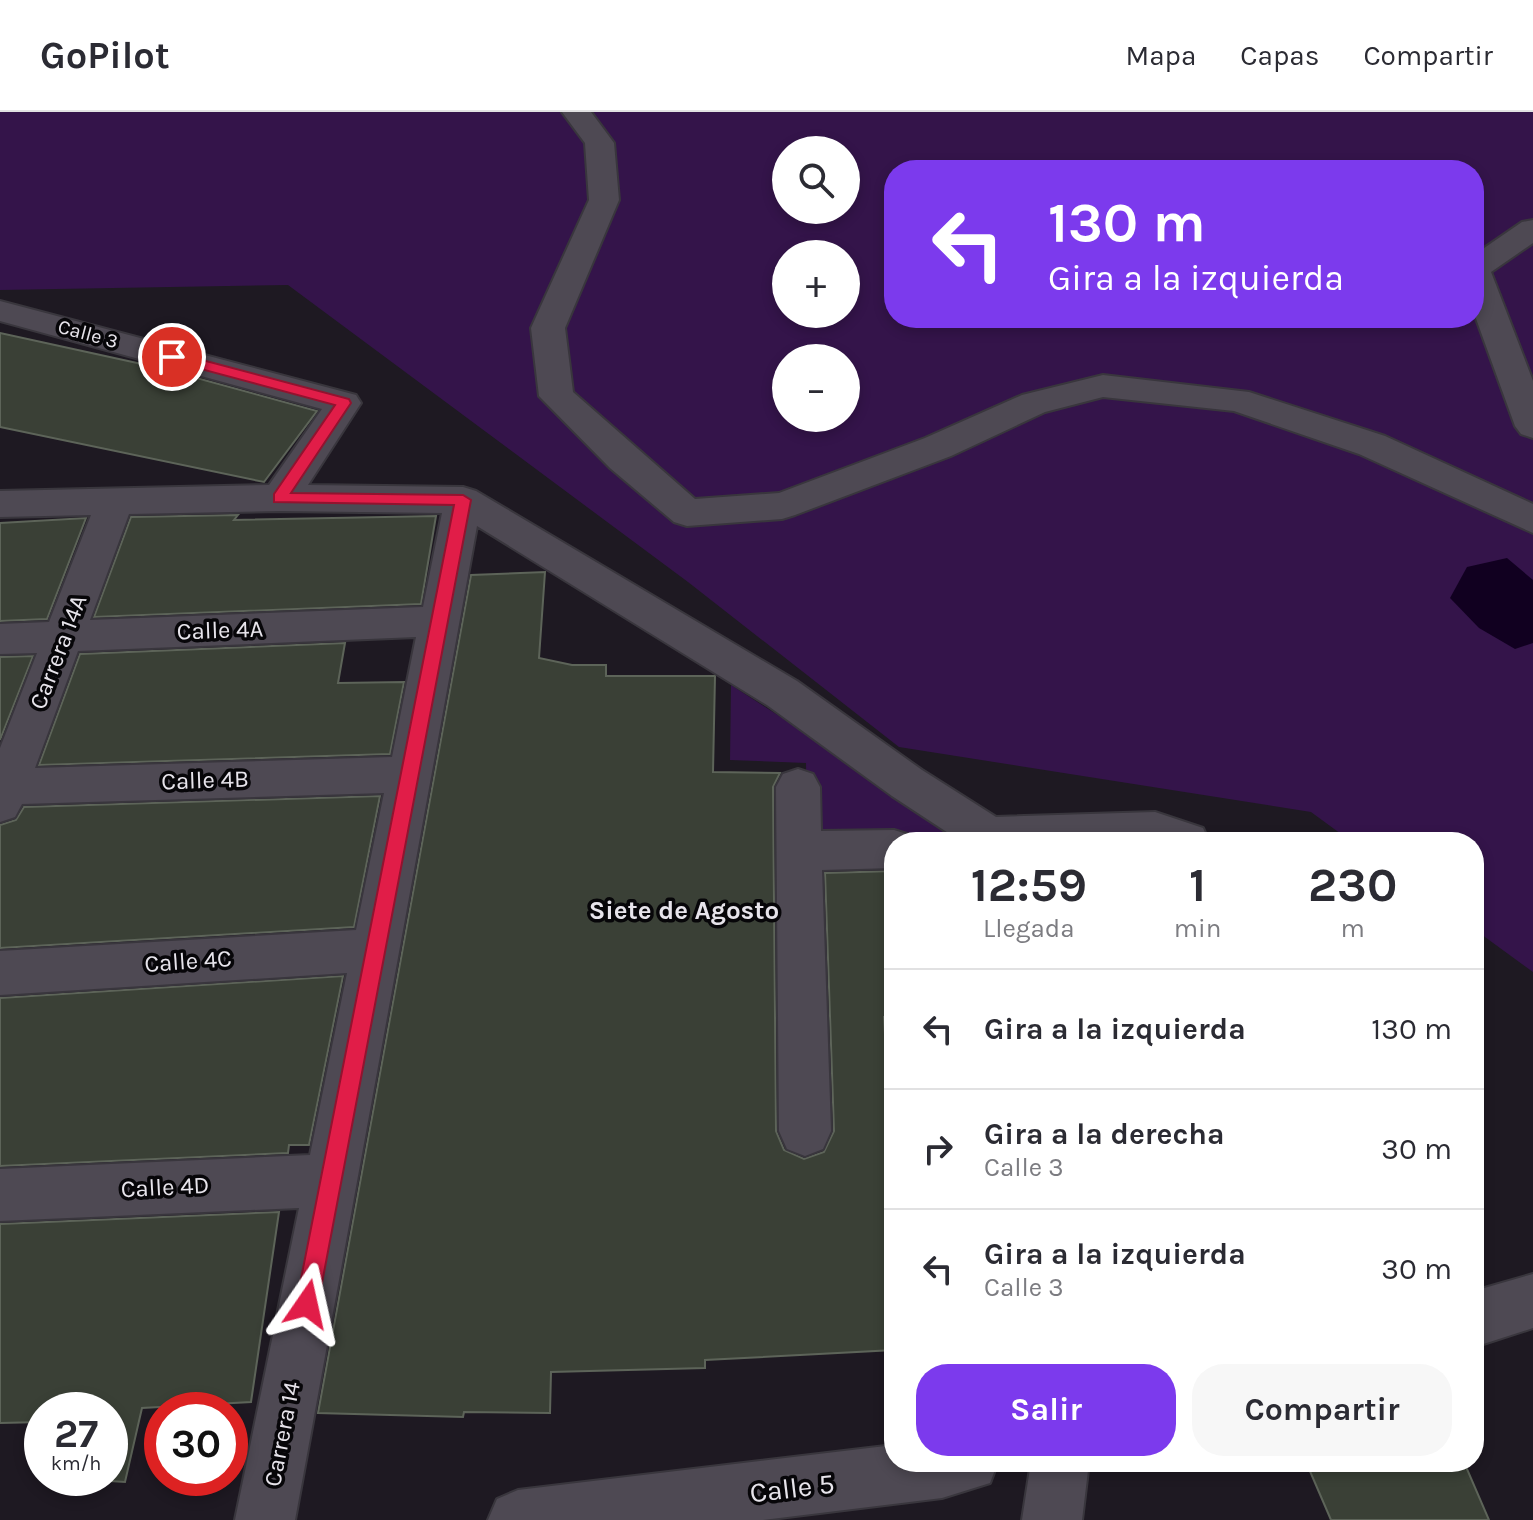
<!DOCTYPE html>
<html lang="es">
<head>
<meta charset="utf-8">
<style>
	:root { --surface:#fff; --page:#f7f7f7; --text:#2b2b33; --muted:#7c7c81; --line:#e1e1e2; --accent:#7c3aed }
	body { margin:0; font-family:Karla,sans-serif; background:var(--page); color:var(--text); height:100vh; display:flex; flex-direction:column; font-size:30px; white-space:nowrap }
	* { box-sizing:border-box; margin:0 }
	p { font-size:26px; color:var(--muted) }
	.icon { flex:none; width:44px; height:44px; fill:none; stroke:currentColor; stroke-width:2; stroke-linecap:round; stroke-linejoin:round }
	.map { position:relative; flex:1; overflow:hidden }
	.sheet { position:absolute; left:884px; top:720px; width:600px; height:640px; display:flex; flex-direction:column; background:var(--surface); border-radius:32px; box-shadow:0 4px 12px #0003 }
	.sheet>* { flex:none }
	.guide { position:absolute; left:884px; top:48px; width:600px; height:168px; border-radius:32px; box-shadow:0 4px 12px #0003; background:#7c3aed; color:#fff; overflow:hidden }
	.tools { position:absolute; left:772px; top:24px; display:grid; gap:16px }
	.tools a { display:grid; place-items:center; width:88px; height:88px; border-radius:50%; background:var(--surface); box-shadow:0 4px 12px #0003; font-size:40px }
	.speed { position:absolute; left:24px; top:1280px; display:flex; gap:16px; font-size:40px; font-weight:700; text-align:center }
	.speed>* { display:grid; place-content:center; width:104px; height:104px; border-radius:50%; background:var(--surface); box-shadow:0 4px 12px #0003; line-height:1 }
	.speed small { font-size:20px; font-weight:400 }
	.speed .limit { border:12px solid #d22; background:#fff; color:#111 }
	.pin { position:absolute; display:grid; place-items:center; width:68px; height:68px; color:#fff; margin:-34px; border:4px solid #fff; border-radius:50%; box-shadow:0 2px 8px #0007 }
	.me { position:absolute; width:88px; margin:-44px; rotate:11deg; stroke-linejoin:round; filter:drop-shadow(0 0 6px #0008) }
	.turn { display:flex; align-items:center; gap:28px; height:168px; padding:0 32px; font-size:36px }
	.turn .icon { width:104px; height:104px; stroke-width:2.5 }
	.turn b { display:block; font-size:56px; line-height:68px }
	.eta { display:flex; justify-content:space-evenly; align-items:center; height:136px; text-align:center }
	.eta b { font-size:48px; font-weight:700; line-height:56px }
	.button { display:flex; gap:16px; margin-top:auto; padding:16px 32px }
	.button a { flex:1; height:92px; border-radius:32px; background:var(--accent); color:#fff; font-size:32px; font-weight:700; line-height:92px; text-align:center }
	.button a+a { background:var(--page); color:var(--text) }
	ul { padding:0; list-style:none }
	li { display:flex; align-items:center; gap:24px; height:120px; padding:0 32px; border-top:2px solid var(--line) }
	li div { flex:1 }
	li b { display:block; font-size:30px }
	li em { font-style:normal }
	header { display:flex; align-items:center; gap:48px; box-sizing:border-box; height:112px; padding:0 40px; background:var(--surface); border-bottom:2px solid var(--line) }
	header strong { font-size:38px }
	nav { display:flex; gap:44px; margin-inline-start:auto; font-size:28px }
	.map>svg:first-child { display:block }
	.green { fill:#34144a; fill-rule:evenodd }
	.water { fill:#110020 }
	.building { fill:#3a4036; stroke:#5d6459; stroke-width:2 }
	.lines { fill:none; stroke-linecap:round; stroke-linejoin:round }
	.minor-casing { stroke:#39363d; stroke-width:4 }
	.minor { fill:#4e4953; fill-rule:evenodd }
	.route { fill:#e11d48; stroke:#92132f; stroke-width:2 }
	.labels { text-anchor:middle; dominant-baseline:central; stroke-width:7; stroke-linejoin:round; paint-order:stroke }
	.far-street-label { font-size:20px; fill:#e7e4eb; stroke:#070609 }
	.street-label { font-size:24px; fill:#e7e4eb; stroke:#070609 }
	.neighbourhood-label { font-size:26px; font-weight:bold; fill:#e7e4eb; stroke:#070609 }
	.near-street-label { font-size:28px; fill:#e7e4eb; stroke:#070609 }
</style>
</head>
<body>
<header>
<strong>GoPilot</strong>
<nav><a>Mapa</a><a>Capas</a><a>Compartir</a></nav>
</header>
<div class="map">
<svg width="1533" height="1408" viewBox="0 0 1533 1408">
	<rect width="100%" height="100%" fill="#1e1922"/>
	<path class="green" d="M0,0H1533V860L1474,817V730H1352L1311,700L899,635L688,470L288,173L0,178ZM786,38H846V98H786ZM894,58H1474V206H894ZM786,142H846V202H786ZM786,246H846V306H786Z
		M731,573L854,652L937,694L950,730L807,729L806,651L730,648Z
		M884,905H894V1000H891Z"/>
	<path class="water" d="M1507,446L1533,468V531L1515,537L1479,516L1450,486L1467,455Z"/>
	<path class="building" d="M0,221L160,256L317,299L264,370L0,315Z
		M238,403L234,408L436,404L421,492L94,505L131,405Z
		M86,406L47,507L0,509V411Z
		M545,460L539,546L572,553H606V564H715L713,660L780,661L773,675L776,1019L784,1038L804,1047L824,1040L834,1019L825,761L894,759V905H884L894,1078V1238L705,1248V1256L551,1260L550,1301L464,1300L463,1305L318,1301L471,463Z
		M345,531L338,571L404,570L390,642L39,653L80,542Z
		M33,544L0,628V545Z
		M380,684L354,815L0,836V713L16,708L24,695Z
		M343,864L309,1033H289L288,1041L0,1054V886Z
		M279,1100L251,1290L142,1296L125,1370L110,1369V1298H42V1310L0,1311V1112Z
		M1306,1350H1464L1489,1408H1331Z"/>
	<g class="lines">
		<defs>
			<path id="minor" d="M562,0H591L614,31L619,88L565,216L573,280L695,387L779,381L925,326L1022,283L1103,263L1249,280L1385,324L1533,392V421L1359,342L1234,299L1103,285L1045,300L951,344L795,403L782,407L687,414L674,410L610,356L539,284L531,216L589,88L585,31Z
				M1533,108V131L1491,160L1533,269V326L1521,322L1515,314L1474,201V143L1522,110Z
				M0,189L356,283L361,291L308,373L463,375L476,379L797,569L922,658L996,705L1155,700L1203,716L1209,730H962L892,684L767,593L477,414L295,1408H235L299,1096L0,1109V1057L310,1043L347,861L0,883V839L356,818L384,681L22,692L15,705L0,710V636L37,541L0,542V512L49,510L91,403L0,405V379L269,373L322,297L0,209ZM280,399L442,401L423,495L90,508L129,402ZM416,525L392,645L35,656L78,539Z
				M798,657L813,662L820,675L821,719L894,718L910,723L913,730H894V756L822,758L831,1019L823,1037L805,1044L787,1037L779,1019L776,675L783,662Z
				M1533,1162V1216L1474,1235V1179Z
				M894,1333V1350H998L990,1371L942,1386L763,1408H488L497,1387L518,1378Z
				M1031,1350H1089L1082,1408H1022Z"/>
		</defs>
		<use href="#minor" class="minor-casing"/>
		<use href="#minor" class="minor"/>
	</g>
	<path class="route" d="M172,240L349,287L351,291L291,381L463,383L471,388L318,1192L315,1200L307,1203L299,1200L296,1192L454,393L274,390V382L335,293L167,248L165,245Z"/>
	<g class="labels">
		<g class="far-street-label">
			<text transform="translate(88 222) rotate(15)">Calle 3</text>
		</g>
		<g class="street-label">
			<text transform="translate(220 518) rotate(-2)">Calle 4A</text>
			<text transform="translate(58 540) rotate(-69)">Carrera 14A</text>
			<text transform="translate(205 668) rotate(-2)">Calle 4B</text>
			<text transform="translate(188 849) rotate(-4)">Calle 4C</text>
			<text transform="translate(165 1075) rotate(-3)">Calle 4D</text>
			<text transform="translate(282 1322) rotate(-79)">Carrera 14</text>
		</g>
		<g class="neighbourhood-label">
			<text x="684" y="798">Siete de Agosto</text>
		</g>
		<g class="near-street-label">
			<text transform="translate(792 1376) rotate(-7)">Calle 5</text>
		</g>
	</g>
</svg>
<div class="tools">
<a><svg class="icon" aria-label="search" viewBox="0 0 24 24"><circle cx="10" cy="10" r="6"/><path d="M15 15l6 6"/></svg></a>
<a>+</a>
<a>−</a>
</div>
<div class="speed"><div>27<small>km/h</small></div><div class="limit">30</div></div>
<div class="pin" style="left:172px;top:245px;background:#d93025"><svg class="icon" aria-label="arrive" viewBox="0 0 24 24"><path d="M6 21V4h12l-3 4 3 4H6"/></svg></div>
<svg class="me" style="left:307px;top:1192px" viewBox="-20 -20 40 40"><path d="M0-17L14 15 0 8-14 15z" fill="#e11d48" stroke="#fff" stroke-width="4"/></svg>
<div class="guide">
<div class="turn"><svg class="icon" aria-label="left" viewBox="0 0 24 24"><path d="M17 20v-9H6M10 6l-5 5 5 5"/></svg><div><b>130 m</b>Gira a la izquierda</div></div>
</div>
<section class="sheet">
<div class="eta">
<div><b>12:59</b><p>Llegada</p></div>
<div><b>1</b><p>min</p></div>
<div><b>230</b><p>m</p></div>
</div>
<ul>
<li><svg class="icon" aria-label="left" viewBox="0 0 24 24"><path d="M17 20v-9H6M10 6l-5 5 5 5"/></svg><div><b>Gira a la izquierda</b></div><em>130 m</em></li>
<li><svg class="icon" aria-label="right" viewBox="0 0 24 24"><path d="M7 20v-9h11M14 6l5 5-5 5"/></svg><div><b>Gira a la derecha</b><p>Calle 3</p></div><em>30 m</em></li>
<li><svg class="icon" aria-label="left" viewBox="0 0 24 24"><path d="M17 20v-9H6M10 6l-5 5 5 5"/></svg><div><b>Gira a la izquierda</b><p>Calle 3</p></div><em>30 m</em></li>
</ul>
<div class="button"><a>Salir</a><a>Compartir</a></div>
</section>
</div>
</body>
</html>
